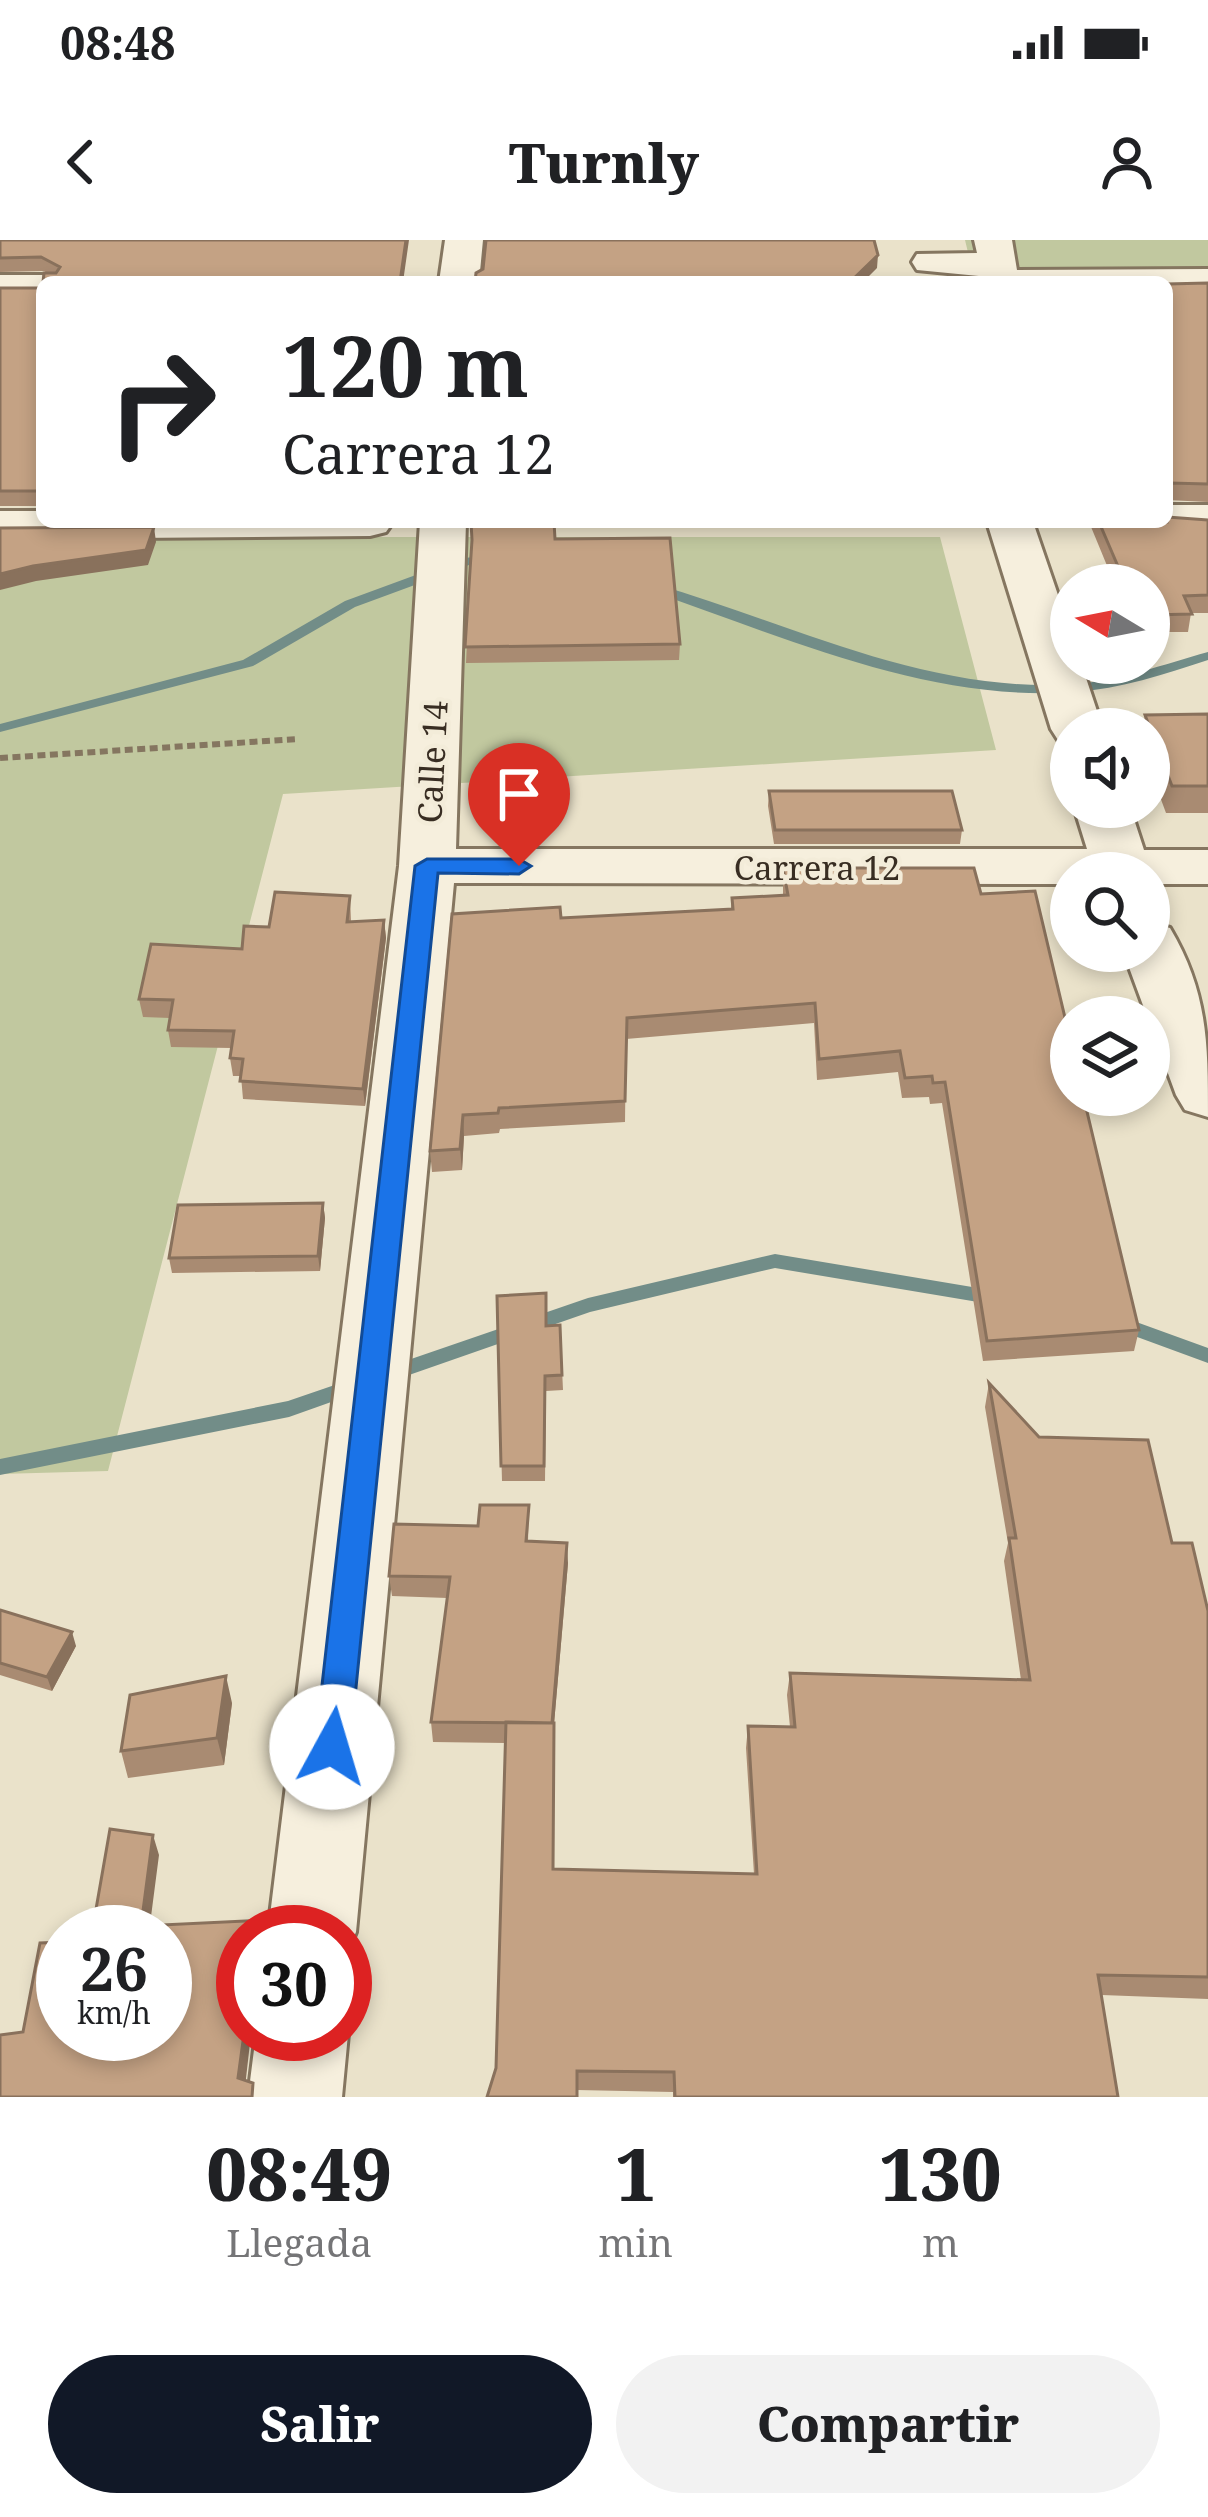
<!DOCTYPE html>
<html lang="es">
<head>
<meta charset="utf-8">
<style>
	:root { --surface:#fff; --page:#f2f2f2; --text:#202124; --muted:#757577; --accent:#111827 }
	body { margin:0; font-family:"Noto Serif",serif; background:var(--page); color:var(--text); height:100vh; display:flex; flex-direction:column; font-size:45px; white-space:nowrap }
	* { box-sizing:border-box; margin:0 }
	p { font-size:39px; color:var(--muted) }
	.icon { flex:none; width:66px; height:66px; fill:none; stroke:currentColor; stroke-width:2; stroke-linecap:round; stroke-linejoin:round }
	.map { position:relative; height:1857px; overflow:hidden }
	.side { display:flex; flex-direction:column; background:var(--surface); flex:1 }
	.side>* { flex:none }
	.banner { position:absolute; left:36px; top:36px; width:1137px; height:252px; border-radius:18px; box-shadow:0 6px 18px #0003; background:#fff; color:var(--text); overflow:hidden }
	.needle { width:78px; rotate:280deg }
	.tools { position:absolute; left:1050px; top:324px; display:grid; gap:24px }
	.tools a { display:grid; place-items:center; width:120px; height:120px; border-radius:50%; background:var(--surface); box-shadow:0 6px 18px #0003; font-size:60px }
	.speed { position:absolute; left:36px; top:1665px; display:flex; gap:24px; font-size:60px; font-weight:700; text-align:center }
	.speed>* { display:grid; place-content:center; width:156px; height:156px; border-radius:50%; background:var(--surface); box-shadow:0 6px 18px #0003; line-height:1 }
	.speed small { font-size:30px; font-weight:400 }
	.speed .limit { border:18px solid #d22; background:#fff; color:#111 }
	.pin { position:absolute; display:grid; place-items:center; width:102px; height:102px; color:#fff; margin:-123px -51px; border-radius:50% 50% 50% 0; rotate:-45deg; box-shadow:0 0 12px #0007 }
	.pin .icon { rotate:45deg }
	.me { position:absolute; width:132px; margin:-66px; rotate:6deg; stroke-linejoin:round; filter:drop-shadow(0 0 9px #0008) }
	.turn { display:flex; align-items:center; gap:42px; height:252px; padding:0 48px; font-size:54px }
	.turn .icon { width:156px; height:156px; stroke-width:2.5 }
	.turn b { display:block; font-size:84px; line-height:102px }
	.eta { display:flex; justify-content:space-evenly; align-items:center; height:204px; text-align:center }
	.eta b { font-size:72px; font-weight:800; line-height:84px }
	.cta { display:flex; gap:24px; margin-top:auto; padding:24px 48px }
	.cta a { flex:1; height:138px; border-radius:72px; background:var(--accent); color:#fff; font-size:48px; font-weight:800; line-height:138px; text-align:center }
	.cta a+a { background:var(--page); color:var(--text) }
	.status { display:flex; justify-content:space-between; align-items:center; height:84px; padding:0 60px; background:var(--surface); direction:ltr }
	.status svg { height:33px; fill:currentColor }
	header { display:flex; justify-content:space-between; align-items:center; height:156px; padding:0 48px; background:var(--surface); font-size:54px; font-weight:800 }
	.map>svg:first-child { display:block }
	.green { fill:#c1c89f }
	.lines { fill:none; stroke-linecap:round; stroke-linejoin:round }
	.stream { fill:#728d88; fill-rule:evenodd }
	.street-casing { stroke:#857660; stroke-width:6 }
	.path { stroke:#857660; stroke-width:6; stroke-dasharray:8 4.5; stroke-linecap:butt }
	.street { fill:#f6efdd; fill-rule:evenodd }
	.wall { fill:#a98b72 }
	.shaded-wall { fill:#89715c }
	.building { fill:#c4a284; stroke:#89715c; stroke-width:3 }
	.route { fill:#1a73e8; stroke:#114b97; stroke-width:3 }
	.labels { text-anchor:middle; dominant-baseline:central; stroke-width:9; stroke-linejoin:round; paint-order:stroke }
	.street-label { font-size:33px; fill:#382d22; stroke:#f3ecd9 }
</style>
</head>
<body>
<div class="status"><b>08:48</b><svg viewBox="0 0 49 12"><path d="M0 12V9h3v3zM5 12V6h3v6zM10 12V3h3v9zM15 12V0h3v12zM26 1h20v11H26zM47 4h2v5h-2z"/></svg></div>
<header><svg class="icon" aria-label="back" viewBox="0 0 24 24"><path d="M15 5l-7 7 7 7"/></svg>Turnly<svg class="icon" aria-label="person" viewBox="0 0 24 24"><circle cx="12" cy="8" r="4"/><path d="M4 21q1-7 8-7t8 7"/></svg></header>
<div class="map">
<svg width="1208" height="1857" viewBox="0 0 1208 1857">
	<rect width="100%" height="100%" fill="#eae2ca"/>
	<path class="green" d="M965,0H1208V34L973,33Z
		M219,297H940L996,510L283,554L108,1231L0,1234V304Z"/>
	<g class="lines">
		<path class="stream" d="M493,316L500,320L498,323L469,325L355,367L253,426L0,492V484L243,420L345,361L462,318Z
			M655,344C793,384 927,454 1074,444C1120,441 1164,424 1208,412V420C1165,434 1120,449 1075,452C929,463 785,397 650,351V345Z
			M775,1014L996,1051L1003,1053L1006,1058L1003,1063L996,1065L775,1028L590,1072L389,1142L382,1139L379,1134L382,1129L588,1058Z
			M1117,1075L1208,1108V1123L1110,1087L1107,1082L1110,1077Z
			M358,1137L365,1140L368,1145L365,1150L289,1177L0,1235V1219L288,1161Z"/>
		<defs>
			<path id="street" d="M445,0H483L479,42H439Z
				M974,0H1012L1017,30L1208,29V53H1167V42H985L989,37L917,30L912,22L917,14L977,13Z
				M0,35H42L58,42H42V59H0Z
				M1167,265H1208V293L1151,289L1146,282H1167Z
				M0,271H42V282H393L386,292L370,296L0,299Z
				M420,282H466L456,609H1087L1074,567H1130L1144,610H1208V644H1149V633H1071V644L454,643L356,1692L345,1718V1692H268L399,626Z
				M987,282H1033L1071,393V423H1081L1103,489H1071V503L1058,500L1051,489Z
				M1149,682L1170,688C1208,752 1208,804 1208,877L1185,870L1176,855L1123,711H1149Z
				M345,1787L348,1794L342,1857H248L256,1794H345Z"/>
		</defs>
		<use href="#street" class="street-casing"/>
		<path class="path" d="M0,518L298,499"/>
		<use href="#street" class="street"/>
	</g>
	<path class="wall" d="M0,0L403,42L47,33L44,31L0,32Z
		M1208,43V262L1167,260Z
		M0,48H42V266H0Z
		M1208,280V373H1191L1188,392H1149V345H1115L1089,282Z
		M555,299L680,404L679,420L466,423L472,300Z
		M1208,474V573H1166L1149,527V489H1143L1145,475Z
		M769,551L962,590L960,604H774L768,566Z
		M783,628L981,654L1139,1090L1134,1111L983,1121L942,863L930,864L929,857L902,858L898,832L817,840L814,783L626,799L625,882L500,889L499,893L464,896L462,930L432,932L430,911L561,678L731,669L732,658L783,656Z
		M350,656L351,682L384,680L386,698L365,866L243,859L241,836H233L230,818L231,808L171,807L168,790L170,778L143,777L139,759L242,709L269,687Z
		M323,963L325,978L320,1031L172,1033L169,1018Z
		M497,1056L546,1086L560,1085L563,1150L546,1151L545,1241H502Z
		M989,1143L1039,1197L1172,1303L1208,1371V1759L1102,1755L1118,1857H673V1852L577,1850L496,1828L505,1503L433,1502L431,1482L447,1358L392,1356L389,1336L478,1286L529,1265L528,1301L568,1323L554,1484V1629L754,1634L746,1508L748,1486L790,1487L787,1455L790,1433L1021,1440L1004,1321L1008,1303L985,1167Z
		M0,1370L76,1406L52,1451L0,1435Z
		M232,1463L224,1525L128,1538L121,1511Z"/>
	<path class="shaded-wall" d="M406,0H409L403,42H400Z
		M878,15L877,28L863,42H850Z
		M154,287L156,302L148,325L36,341L0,350V334Z
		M384,680L386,698L365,866L363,849Z
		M463,875L464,896L462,930L460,909Z
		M323,963L325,978L320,1031L318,1016Z
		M567,1303L568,1323L554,1484V1650L552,1484Z
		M72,1392L76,1406L52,1451L47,1437Z
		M226,1436L232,1463L224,1525L217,1498Z
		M153,1595L159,1615L149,1692L141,1686Z
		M244,1794H251L244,1856L238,1838Z"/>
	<path class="building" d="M0,0H406L400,42H43L44,33H56L60,27L41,17L0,18Z
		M486,0H874L878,15L850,42H475L476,33L483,29Z
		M1208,43V244L1170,243L1167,256V44Z
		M0,48H42V259L39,251H0Z
		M1167,277L1208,280V355L1184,356L1192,374L1149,375V345H1126L1099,282H1167Z
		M471,282H554L555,299L670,298L680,404L465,407L472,300Z
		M154,287L146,310L33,326L0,334V288Z
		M1208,474V546H1172L1145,475Z
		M769,551H952L962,590H775Z
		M783,628H974L981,654L1035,651L1071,803V855H1083L1139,1090L987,1101L945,842L933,843L932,836L905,838L900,811L819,819L815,763L627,778L625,861L499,868L498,873L463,875L460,909L430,911L452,674L560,667L561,678L733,669L732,658L788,655Z
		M275,652L350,656L347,682L384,680L363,849L240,841L243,819L230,818L234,791L168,790L173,760L139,759L151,704L242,709L244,686L269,687Z
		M323,963L318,1016L169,1018L178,965Z
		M546,1053V1086L560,1085L562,1135L545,1136L544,1226H501L497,1056Z
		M989,1143L1039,1197L1148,1200L1172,1303H1192L1208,1371V1737L1098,1735L1118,1857H675L674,1832L577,1831V1857H487L496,1828L506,1482L554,1483L553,1629L757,1634L748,1486L795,1487L790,1433L1030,1440L1009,1298H1016Z
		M480,1265H529L526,1301L567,1303L552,1483L431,1482L450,1337L389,1336L394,1284L478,1286Z
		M0,1370L72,1392L47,1437L0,1423Z
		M226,1436L217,1498L121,1511L130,1455Z
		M110,1589L153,1595L141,1686L269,1680L267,1692H243L244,1794L238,1838L253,1843L252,1857H0V1795L23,1792L40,1703L63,1702V1794H165V1692H92Z"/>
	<path class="route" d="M427,619H519L531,626L519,634L438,633L350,1507L345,1517L332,1522L320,1517L315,1507L415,626Z"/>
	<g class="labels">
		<g class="street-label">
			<text transform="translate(432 522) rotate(-87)">Calle 14</text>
			<text x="817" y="627">Carrera 12</text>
		</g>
	</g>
</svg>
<div class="tools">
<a><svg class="needle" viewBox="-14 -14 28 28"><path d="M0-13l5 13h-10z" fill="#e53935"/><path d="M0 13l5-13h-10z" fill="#757577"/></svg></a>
<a><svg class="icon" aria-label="sound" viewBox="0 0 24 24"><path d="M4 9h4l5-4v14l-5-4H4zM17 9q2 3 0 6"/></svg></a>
<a><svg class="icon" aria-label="search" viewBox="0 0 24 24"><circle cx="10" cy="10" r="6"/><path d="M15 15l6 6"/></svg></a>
<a><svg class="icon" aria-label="layers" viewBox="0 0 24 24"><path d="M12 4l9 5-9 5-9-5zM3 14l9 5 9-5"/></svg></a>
</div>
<div class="speed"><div>26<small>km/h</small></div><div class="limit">30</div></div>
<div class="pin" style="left:519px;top:626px;background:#d93025"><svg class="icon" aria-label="arrive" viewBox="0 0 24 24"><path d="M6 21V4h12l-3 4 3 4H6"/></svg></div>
<svg class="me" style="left:332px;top:1507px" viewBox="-20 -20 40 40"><circle r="19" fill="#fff"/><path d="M0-13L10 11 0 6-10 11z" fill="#1a73e8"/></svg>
<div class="banner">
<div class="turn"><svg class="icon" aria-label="right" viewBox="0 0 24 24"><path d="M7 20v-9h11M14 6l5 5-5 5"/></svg><div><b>120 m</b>Carrera 12</div></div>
</div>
</div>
<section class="side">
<div class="eta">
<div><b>08:49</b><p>Llegada</p></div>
<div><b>1</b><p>min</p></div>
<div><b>130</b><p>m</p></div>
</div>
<div class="cta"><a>Salir</a><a>Compartir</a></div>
</section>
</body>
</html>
